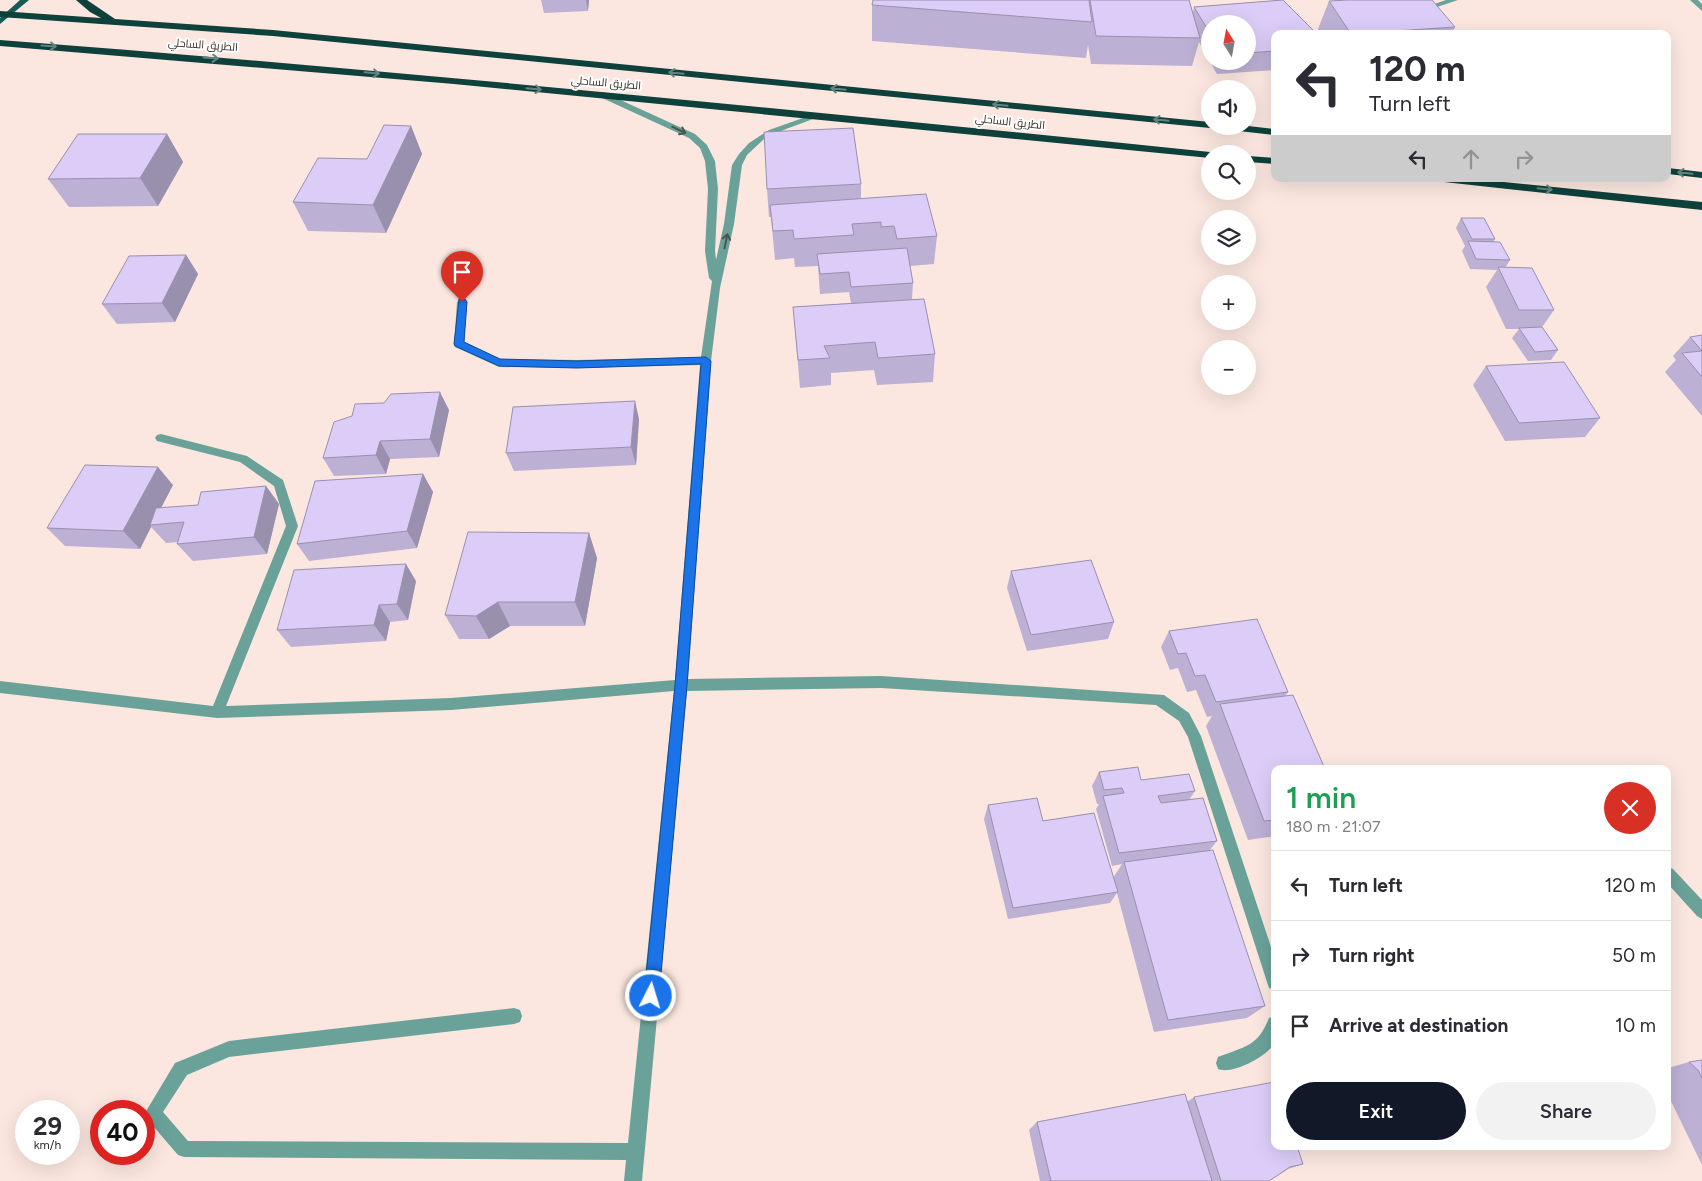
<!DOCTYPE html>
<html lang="en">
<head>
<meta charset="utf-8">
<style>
	:root { --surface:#fff; --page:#f2f2f3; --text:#2b2b33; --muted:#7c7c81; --line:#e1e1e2; --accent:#111827 }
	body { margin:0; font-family:Figtree,Cairo,sans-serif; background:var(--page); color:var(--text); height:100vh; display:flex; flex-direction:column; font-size:19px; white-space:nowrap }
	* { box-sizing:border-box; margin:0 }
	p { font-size:16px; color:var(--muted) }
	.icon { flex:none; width:28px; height:28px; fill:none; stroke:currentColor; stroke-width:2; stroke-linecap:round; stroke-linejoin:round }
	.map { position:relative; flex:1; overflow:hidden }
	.sheet { position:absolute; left:1271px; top:765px; width:400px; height:385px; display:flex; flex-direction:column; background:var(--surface); border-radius:10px; box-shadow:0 5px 20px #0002 }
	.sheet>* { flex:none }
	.hud { position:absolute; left:1271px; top:30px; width:400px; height:152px; border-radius:10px; box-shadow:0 5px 20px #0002; background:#fff; color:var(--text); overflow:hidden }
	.needle { width:32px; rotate:349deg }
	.controls { position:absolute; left:1201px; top:15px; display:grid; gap:10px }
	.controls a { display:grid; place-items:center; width:55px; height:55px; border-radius:50%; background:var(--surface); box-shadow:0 5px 20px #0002; font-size:25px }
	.speed { position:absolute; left:15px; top:1100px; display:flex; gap:10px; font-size:25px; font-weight:700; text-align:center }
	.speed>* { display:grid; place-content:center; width:65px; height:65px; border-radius:50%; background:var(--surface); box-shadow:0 5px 20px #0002; line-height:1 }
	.speed small { font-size:12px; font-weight:400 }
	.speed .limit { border:8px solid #d22; background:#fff; color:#111 }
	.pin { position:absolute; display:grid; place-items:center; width:42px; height:42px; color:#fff; margin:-51px -21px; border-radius:50% 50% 50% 0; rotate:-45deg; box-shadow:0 0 5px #0007 }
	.pin .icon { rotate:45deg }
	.me { position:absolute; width:55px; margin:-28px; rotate:5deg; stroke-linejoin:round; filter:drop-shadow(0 0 4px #0008) }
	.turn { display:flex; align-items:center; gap:18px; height:105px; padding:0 15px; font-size:22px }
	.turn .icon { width:65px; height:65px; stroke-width:2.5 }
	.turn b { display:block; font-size:35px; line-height:42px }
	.lanes { display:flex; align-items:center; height:48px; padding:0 15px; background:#0003; justify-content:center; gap:25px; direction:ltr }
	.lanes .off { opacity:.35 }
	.round { display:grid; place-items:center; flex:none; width:52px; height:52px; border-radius:26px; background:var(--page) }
	.summary { display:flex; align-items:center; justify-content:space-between; height:85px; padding:0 15px }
	h1 { font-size:30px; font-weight:600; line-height:38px; color:#1e9e55 }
	.button { display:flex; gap:10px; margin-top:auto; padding:10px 15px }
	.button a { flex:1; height:58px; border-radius:30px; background:var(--accent); color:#fff; font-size:20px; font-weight:600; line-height:58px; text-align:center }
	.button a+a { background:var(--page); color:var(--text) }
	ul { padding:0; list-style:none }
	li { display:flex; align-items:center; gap:15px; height:70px; padding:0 15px; border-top:1px solid var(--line) }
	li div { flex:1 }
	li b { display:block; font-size:19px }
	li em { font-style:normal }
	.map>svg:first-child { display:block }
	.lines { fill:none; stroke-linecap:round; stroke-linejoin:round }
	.minor { fill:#6aa299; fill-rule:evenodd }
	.major { fill:#165c54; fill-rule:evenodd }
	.highway { fill:#0e413b; fill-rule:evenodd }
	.wall { fill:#bcb0d4; fill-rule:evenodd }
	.shaded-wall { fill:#9990ad }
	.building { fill:#dbcdf7; stroke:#9990ad }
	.oneway { stroke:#628480 }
	.oneway2 { stroke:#4a554f }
	.route { fill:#1a73e8; stroke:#114b97 }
	.labels { text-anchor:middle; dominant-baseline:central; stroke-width:4; stroke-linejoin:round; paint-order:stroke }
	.far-street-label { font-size:11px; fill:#382c27; stroke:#fff }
</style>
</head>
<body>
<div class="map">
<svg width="1702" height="1181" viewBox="0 0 1702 1181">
	<rect width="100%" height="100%" fill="#fbe7e0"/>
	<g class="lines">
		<path class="minor" d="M1446,0H1458L1422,12L1435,34H1427L1414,11Z
			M1690,0H1698L1702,4V11Z
			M603,92L695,134L707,145L715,161L718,189L715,251L716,260L724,224L732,165L739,154L749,143L769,130L817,113L824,115L786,129L764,139L747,155L742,165L734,224L720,288L711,361L688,679L881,676L1164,695L1189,713L1201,736L1275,959V990L1269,988L1267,982L1188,737L1179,721L1156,705L881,688L687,691L642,1181H624L626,1160L184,1157L178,1155L147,1119L145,1113L175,1063L229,1041L514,1008L520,1010L522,1016L520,1022L514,1024L229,1057L187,1075L163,1112L188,1141L628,1143L674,691L451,710L217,718L0,693V681L213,706L286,526L274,486L240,462L157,441L155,438L157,435L161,434L247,456L283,480L298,526L226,706L451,698L675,680L700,365L577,368L499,367L455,347L454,344L457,302L462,299L467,302L464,342L500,359L577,360L701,357L712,281L709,278L705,251L708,189L705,161L700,148L689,138L600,97L599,95Z
			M1668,867L1673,869L1702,900V919L1697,916L1668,884Z
			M1275,1016C1275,1024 1277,1037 1274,1044C1266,1057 1232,1075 1218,1069L1216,1063L1218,1057C1243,1047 1258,1047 1269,1018Z"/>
		<path class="major" d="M20,0H29L0,24V18Z"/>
		<path class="highway" d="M76,0H87L115,19L273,30L1210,122V126H1214L1210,128L273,36L0,17V11L101,18L90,12Z
			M0,40C404,71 807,111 1210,152L1215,154H1210V158L454,84L0,46Z
			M1216,126H1248L1275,129V135L1221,129Z
			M1248,156L1275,158V164L1248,162Z
			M1668,168L1702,172V178L1668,174Z
			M1438,179H1474L1702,202V210L1444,182Z"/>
	</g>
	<path class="wall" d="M541,0H589L588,11L544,13Z
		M873,0H1189L1193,12L1194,7L1283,0L1317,34H1275V70L1217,74L1199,42L1192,66L1091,64L1088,45L1086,58L872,41V5ZM1210,24H1248V61H1210Z
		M1329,1L1455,27L1452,34H1321L1318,29Z
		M411,126L422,154L386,233L308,231L293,202L367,159Z
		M167,134L183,162L158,206L69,207L48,179Z
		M861,184V199L937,236L934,264L910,266L913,283L912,299L935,354L933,382L877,385L874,370L831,373V385L800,388L793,307L851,303L849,292L820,294L818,266L795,267L794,258L775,260L771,217H769L767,189Z
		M1461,218L1495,239L1494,241L1510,260L1505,268L1554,310L1542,327L1558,350L1551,360L1528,361L1512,338L1519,329H1506L1486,287L1497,270L1470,269L1462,251L1465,246L1456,228Z
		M186,255L198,274L175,322L117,324L102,304Z
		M1702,335V416L1665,372L1676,360L1673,356L1690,337Z
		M1486,366L1600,418L1585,437L1505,441L1473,385Z
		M449,410L439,457L390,459L386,474L334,476L323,458Z
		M639,419L636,465L514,471L506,453Z
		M423,474L433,492L417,548L309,561L297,544Z
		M173,485L161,508L198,505L266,486L279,504L267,554L193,561L177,544L178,542L166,543L151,527L140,549L65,546L47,528Z
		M589,533L597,558L585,626H510L489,639H459L445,615Z
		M1011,571L1114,622L1108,639L1027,651L1007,588Z
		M416,581L408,620L390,622L386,641L291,647L277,630Z
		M1169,631L1288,692L1285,696L1275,769V836L1248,840L1206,726L1212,716L1207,717L1196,690L1187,692L1178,668L1170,670L1161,647Z
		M1099,772L1141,780L1195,791L1189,800L1217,841L1209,851L1265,1006L1247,1018L1154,1032L1117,893L1110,903L1008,919L984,819L988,805L1043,821L1113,878L1122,864L1112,866L1096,809L1099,804H1097L1092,786Z
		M1702,1060V1165L1668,1095V1068L1689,1062Z
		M1194,1097L1303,1164L1288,1169L1269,1181H1040L1029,1130L1037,1122L1187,1102Z"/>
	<path class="shaded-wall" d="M586,0H589L588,11Z
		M411,126L422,154L386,233L373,205Z
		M167,134L183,162L158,206L140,178Z
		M186,255L198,274L175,322L162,303Z
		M440,392L449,410L439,457L430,439Z
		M635,401L639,419L636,465L631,447Z
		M380,441L390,459L386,474L376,455Z
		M158,467L173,485L152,525H150L151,527L140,549L123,531Z
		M423,474L433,492L417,548L407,531Z
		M266,486L279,504L267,554L254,537Z
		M589,533L597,558L585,626L575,602Z
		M406,564L416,581L408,620L397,604Z
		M498,602L510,626L489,639L476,616Z
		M379,605L390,622L386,641L374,625Z"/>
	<path class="building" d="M873,0H1089L1092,22L872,5Z
		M1090,0H1189L1200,38L1096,36Z
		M1283,0L1317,34H1275V51L1248,53V24H1210V33L1194,7Z
		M1348,0H1432L1455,27L1351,34L1329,1Z
		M384,125L411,126L373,205L293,202L318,158L367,159Z
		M853,128L861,184L767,189L764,132Z
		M78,134H167L140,178L48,179Z
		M926,194L937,236L897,239L894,226L881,227V222L852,224L854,235L794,239L793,230L773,231L770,205Z
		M1461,218H1484L1495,239H1472Z
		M1468,241L1500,242L1510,260L1476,259Z
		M907,248L913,283L851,287L849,272L820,274L817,254Z
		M186,255L162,303L102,304L129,256Z
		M1498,267L1532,268L1554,310H1519Z
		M924,299L935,354L878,358L875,342L824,346L830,358L798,360L793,307Z
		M1542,327L1558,350L1535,352L1519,328Z
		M1702,335V351L1690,337Z
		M1702,351V377L1682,353Z
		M1564,362L1600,418L1519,423L1486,366Z
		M440,392L430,439L380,441L376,455L323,458L334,422L352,416L355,404L384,403L391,394Z
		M635,401L631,447L506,453L513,407Z
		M85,465L158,467L123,531L47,528Z
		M423,474L407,531L297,544L315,481Z
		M266,486L254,537L177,544L184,522L150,525L156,508L198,505L201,492Z
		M468,532L589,533L575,602H498L476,616L445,615Z
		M1091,560L1114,622L1031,635L1011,571Z
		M406,564L397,604L379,605L374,625L277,630L294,570Z
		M1257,619L1288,692L1216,702L1205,675L1195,676L1186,653L1178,654L1169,631Z
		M1293,695L1325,769H1275V820L1264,821L1220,704Z
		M1138,767L1141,780L1189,774L1195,791L1158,796L1161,803L1203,798L1217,841L1119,853L1103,796L1124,793L1122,788L1104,790L1099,772Z
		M1037,798L1043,821L1094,813L1118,892L1013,908L988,805Z
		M1213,850L1265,1006L1168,1020L1124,862Z
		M1702,1060V1078L1698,1070L1689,1062Z
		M1274,1082L1275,1085V1146H1297L1303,1164L1290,1167L1269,1181H1221L1194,1097Z
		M1185,1094L1212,1181H1051L1037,1122Z"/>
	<defs><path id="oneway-shaft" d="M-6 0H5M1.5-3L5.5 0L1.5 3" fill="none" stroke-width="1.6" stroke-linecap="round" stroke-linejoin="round" transform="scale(1.25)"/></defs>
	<g class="oneway">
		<use href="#oneway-shaft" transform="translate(49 46) rotate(4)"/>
		<use href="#oneway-shaft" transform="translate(211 58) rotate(4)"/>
		<use href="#oneway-shaft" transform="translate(372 73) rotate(5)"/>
		<use href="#oneway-shaft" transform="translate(676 73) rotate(-174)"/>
		<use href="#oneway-shaft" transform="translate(534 89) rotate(5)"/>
		<use href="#oneway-shaft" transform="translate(838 89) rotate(-174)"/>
		<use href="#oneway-shaft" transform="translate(1000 105) rotate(-174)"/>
		<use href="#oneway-shaft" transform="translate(1161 120) rotate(-174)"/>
		<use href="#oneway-shaft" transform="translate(1685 173) rotate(-174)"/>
		<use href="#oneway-shaft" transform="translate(1545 189) rotate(6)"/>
	</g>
	<g class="oneway2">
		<use href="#oneway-shaft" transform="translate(679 130) rotate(26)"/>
		<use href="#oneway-shaft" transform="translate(726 241) rotate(-78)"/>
	</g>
	<path class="route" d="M459,299H465L467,302L464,342L500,359L577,361L706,357L711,361L687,685L659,996L656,1002L651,1004L646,1002L644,996L675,685L701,364L577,368L499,366L455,346L454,344Z"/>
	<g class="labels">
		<g class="far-street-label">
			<text transform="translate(203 45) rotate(4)">الطريق الساحلي</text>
			<text transform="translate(606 83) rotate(5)">الطريق الساحلي</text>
			<text transform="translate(1010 122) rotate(6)">الطريق الساحلي</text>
		</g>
	</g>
</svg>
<div class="controls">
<a><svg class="needle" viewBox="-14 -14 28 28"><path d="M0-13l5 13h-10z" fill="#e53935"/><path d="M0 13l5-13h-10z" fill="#7c7c81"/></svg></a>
<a><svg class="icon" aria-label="sound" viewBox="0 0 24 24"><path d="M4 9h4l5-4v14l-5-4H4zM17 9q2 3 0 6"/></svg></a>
<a><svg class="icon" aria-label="search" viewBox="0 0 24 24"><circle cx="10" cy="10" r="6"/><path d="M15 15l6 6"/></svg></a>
<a><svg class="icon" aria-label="layers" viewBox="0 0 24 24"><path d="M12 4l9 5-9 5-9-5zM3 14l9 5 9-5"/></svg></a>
<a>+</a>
<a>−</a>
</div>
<div class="speed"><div>29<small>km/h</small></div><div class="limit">40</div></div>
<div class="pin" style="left:462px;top:302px;background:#d93025"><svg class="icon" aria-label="arrive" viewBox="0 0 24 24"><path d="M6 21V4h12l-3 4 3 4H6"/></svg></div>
<svg class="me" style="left:651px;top:996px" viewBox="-20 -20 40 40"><circle r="17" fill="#1a73e8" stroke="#fff" stroke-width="3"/><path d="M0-11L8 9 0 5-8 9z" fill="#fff"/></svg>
<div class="hud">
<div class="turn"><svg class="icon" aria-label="left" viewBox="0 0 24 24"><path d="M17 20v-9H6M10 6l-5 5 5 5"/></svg><div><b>120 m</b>Turn left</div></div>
<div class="lanes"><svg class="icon" aria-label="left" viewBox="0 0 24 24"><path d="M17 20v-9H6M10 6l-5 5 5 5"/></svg><svg class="icon off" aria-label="ahead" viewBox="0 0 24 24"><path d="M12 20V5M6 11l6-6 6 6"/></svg><svg class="icon off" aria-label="right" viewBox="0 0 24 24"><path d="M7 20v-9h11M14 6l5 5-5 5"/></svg></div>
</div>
<section class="sheet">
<div class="summary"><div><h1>1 min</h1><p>180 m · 21:07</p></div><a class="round" style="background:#d93025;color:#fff"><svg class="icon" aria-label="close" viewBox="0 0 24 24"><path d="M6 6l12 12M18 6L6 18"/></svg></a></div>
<ul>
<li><svg class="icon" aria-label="left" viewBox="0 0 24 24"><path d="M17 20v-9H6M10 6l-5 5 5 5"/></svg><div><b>Turn left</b></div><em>120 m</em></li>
<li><svg class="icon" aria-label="right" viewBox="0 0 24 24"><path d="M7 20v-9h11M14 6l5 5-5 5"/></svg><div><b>Turn right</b></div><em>50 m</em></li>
<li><svg class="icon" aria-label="arrive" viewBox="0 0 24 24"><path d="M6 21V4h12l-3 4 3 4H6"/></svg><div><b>Arrive at destination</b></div><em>10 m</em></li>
</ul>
<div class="button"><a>Exit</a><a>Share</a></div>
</section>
</div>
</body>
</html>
